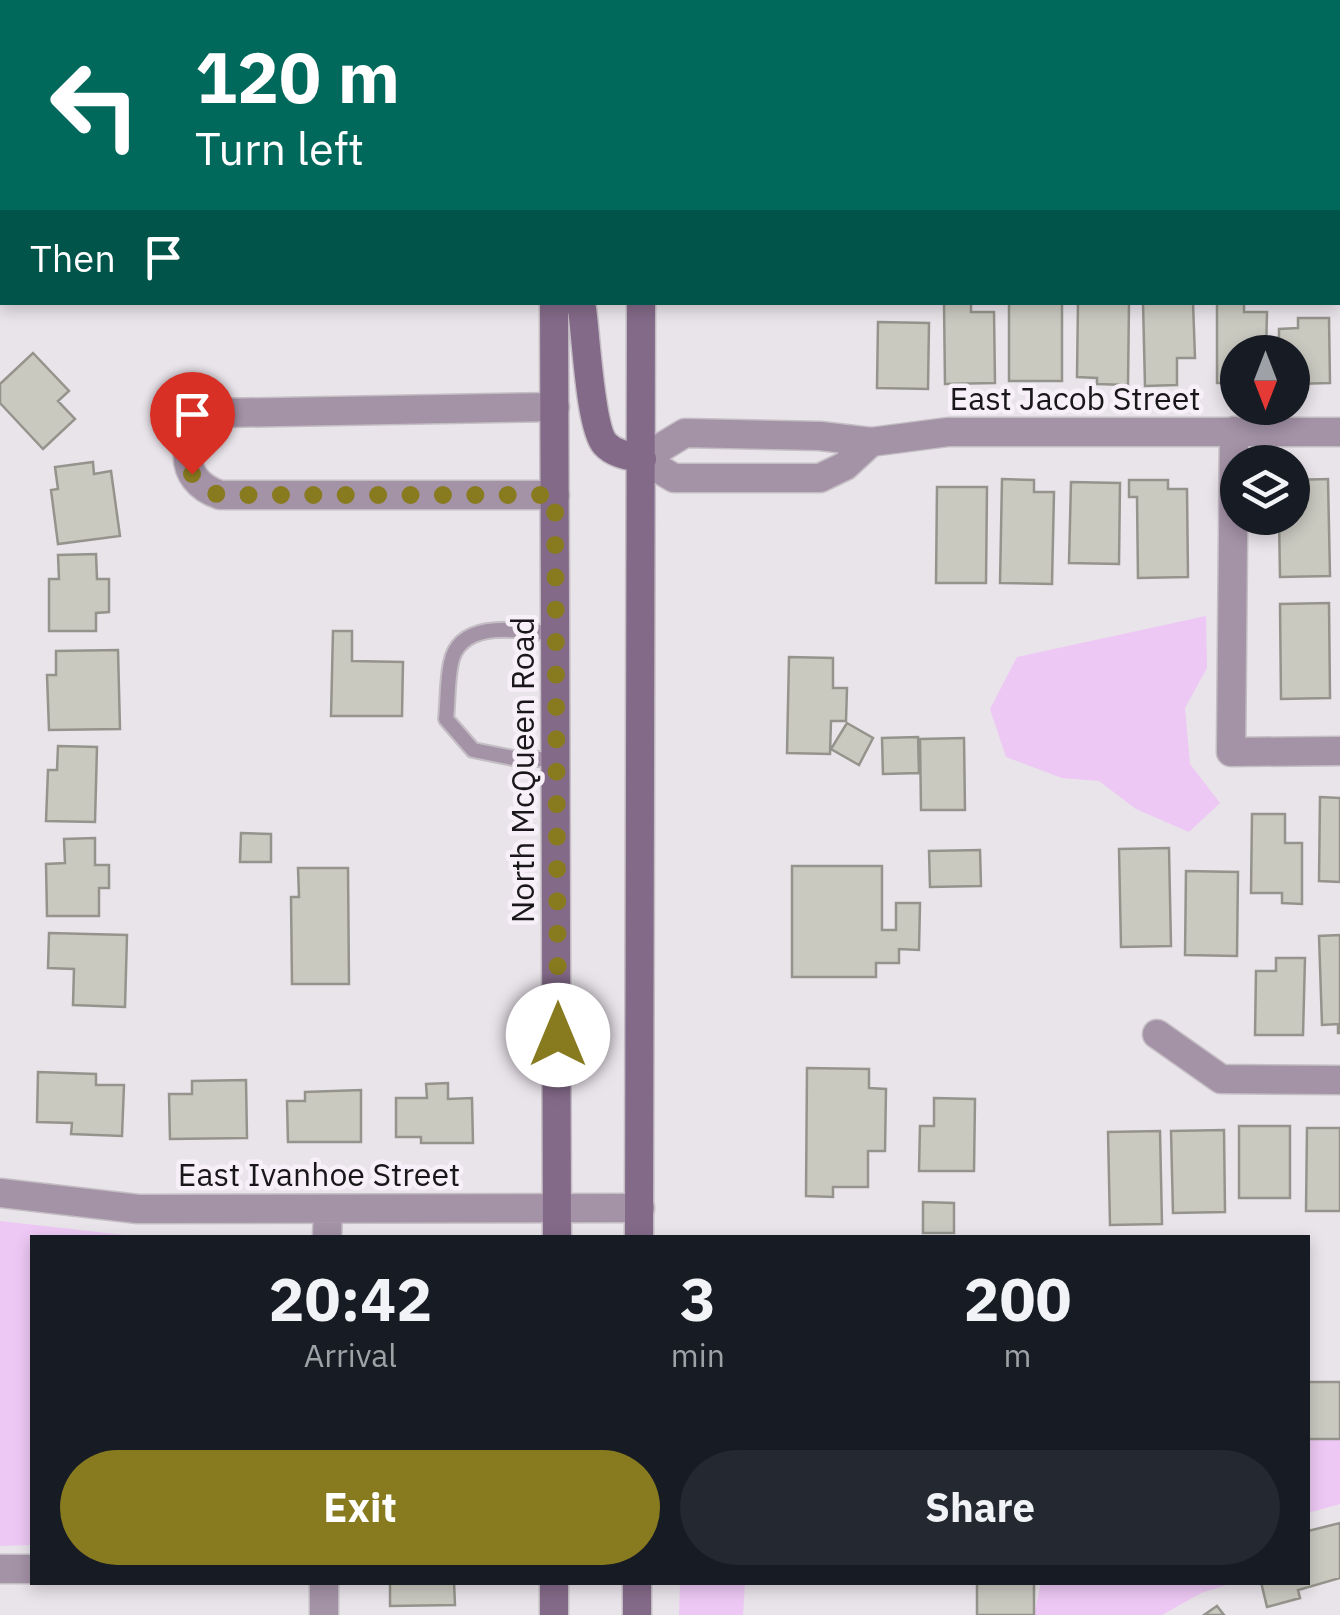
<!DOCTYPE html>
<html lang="en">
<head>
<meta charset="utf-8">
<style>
	:root { --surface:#171b24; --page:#242831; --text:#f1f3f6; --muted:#9ea1a6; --accent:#887a1f }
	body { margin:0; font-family:"IBM Plex Sans",sans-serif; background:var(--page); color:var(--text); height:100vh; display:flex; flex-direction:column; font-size:38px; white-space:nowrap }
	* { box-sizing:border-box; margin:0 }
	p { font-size:32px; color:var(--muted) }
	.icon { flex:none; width:55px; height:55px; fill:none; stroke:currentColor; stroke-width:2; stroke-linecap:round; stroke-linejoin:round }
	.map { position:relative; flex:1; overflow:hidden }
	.details { position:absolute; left:30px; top:1235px; width:1280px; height:350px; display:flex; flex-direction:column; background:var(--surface); border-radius:0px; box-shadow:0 5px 15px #0003 }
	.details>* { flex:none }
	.top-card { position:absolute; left:0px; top:0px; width:1340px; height:305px; box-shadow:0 5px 15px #0003; background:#00695c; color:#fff; overflow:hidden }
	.needle { width:65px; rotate:180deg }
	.tools { position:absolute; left:1220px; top:335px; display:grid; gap:20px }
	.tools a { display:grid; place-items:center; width:90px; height:90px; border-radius:50%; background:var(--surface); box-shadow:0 5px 15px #0003; font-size:50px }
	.pin { position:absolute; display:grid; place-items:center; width:85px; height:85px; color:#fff; margin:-102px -42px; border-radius:50% 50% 50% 0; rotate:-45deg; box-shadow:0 0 10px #0007 }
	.pin .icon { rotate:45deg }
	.me { position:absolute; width:110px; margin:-55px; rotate:0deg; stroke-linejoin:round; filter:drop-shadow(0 0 8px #0008) }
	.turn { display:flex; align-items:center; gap:35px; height:210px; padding:0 30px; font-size:45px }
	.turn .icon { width:130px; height:130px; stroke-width:2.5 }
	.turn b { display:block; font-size:70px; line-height:85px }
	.then { display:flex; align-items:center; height:95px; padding:0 30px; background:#0003; gap:20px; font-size:38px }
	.eta { display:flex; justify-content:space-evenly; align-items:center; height:170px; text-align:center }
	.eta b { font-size:60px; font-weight:700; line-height:70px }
	.cta { display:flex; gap:20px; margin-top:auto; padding:20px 30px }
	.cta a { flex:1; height:115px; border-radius:60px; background:var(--accent); color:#fff; font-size:40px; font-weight:700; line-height:115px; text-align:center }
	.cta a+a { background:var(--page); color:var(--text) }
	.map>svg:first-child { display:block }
	.green { fill:#edc8f4 }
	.building { fill:#cac9c0; stroke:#95948c; stroke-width:2.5 }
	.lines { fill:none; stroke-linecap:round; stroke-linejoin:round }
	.service-casing { stroke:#c4bec4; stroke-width:18 }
	.minor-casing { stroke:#c4bec4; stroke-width:31 }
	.secondary-casing { stroke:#c4bec4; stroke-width:31 }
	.service { stroke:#a492a7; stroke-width:14 }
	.minor { stroke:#a492a7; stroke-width:28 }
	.secondary { stroke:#846a89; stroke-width:28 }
	.route { stroke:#887a1f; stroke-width:18; stroke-dasharray:0 32.4 }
	.labels { text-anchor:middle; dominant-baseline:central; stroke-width:9; stroke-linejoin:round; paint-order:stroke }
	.street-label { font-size:32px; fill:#191719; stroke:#f7f0f8 }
</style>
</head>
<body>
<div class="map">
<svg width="1340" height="1615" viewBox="0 0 1340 1615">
	<rect width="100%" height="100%" fill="#e9e3ea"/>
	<path class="green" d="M0,0H534V2H2L0,299Z
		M1206,616L1207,668L1185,708L1190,764L1220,803L1189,832L1136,809L1099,781L1062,778L1006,757L990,709L1017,657Z
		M0,1221L142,1237L32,1238V1545L0,1546Z
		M1340,1428V1504L1308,1513V1437Z
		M680,1583H745L743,1615H679Z
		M1041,1583H1233L1201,1593L1162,1615H1034Z"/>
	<path class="building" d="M734,0H822L823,2H734Z
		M943,0H990V2H943Z
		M1003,0H1050V2H1003Z
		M1072,0H1118V2H1072Z
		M1136,0H1185V2H1136Z
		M1202,0H1251V2H1202Z
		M1269,0H1317V2H1269Z
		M1338,140H1340V219H1338Z
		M944,302H971V312H994L995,383L945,384Z
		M1009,302H1062V381H1009Z
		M1078,302H1129L1128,385L1097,384V378L1077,377Z
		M1143,302H1193L1195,358H1177V385L1145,386Z
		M1217,302H1244V312H1267L1266,352H1238V383H1217Z
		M1298,318H1329L1330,383L1292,384V352H1279V329L1298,328Z
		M878,322L929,323L928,389L877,388Z
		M33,353L69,391L58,401L75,419L43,449L0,403V384Z
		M93,462L94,474L111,471L120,536L58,544L51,490L58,489L55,467Z
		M1002,479L1034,480V492H1054L1052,584L1000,583Z
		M1328,479L1330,576L1280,577L1279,518H1292V480Z
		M1129,480H1168V489H1187L1188,577L1138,578L1137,497H1129Z
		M1071,482L1120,483L1119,564L1069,563Z
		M937,487H987L986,583H936Z
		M96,554L97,579H109V612L96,613V631H49V579H59L58,555Z
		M1329,603L1330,698L1281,699L1280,604Z
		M333,631H352V661L403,662L402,716H331Z
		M118,650L120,729L49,730L47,675H56V651Z
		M789,657L833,658V688H847L846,721H831L830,754L787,753Z
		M847,723L873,738L859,765L831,749Z
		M918,737L919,773L883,774L882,738Z
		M964,738L965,810H921L920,739Z
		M58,746L97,747L95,822L46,821L48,770H57Z
		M1320,797L1340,798V882L1319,881Z
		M1252,814H1285V843H1302V904L1282,903V893H1251Z
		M241,833L271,834V862H240Z
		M95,838V865H109V888H99V916H47L46,864L65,863L64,839Z
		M1169,848L1171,946L1121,947L1119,849Z
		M980,850L981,886L930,887L929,851Z
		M792,866H882V930H896V903H920L919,950L899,949V963H876V977H792Z
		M298,868H348L349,984H292L291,897H299Z
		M1186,871L1238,872L1237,956L1185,955Z
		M49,933L127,935L125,1007L73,1005L74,969L48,968Z
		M1340,935V1033H1338V1024L1322,1025L1319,936Z
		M1276,958H1305L1303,1035H1255L1256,971H1276Z
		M807,1068L869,1069V1088L886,1089L885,1151H868V1187H833V1197L806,1196Z
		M38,1072L96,1074V1085H124L122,1136L71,1134L72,1123L37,1122Z
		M246,1080L247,1138L170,1139L169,1094H192V1081Z
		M448,1083V1099L472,1098L473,1143H421V1137H396V1098H427L426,1084Z
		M361,1090V1142H288L287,1101H305V1092Z
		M934,1098L975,1099L974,1171H919L920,1126H934Z
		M1239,1126H1290V1198H1239Z
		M1307,1128H1340V1211H1306Z
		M1224,1130L1225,1212L1173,1213L1171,1131Z
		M1160,1131L1162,1224L1110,1225L1108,1132Z
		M923,1202L954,1203V1233H923Z
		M1308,1382H1340V1439H1308Z
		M1340,1523V1578L1298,1590L1300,1598L1267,1607L1261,1582H1308V1531Z
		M390,1582H454L455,1605L390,1606Z
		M977,1582H1034V1615H977Z
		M1217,1606L1224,1615H1204Z"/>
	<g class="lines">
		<defs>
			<path id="service" d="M556,634C523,631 460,617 451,663C447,681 448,701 446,719L473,750L518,759H557"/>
			<path id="minor" d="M879,0V2
				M1338,81H1340
				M555,407L221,413C179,432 175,480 220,495H555
				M1234,431L1231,752L1340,751
				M871,442L845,466L820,478H674L642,459L685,433L820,436L871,442L948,432H1340
				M1157,1034L1221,1079L1340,1080
				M0,1193L138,1209L640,1208
				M327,1238L328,1209
				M0,1569H32
				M324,1582V1615"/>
			<path id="secondary" d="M551,0V2
				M637,0V2
				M554,302L557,1238
				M578,302L582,309C586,335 590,427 605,444C614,454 629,456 642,459
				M639,1238L641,302
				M554,1615V1582
				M637,1615V1582"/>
		</defs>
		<use href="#service" class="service-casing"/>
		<use href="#minor" class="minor-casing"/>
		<use href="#secondary" class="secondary-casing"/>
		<use href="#service" class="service"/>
		<use href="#minor" class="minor"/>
		<use href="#secondary" class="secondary"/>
	</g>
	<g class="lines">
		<path class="route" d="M192,474L207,491L220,495H555L558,1035"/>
	</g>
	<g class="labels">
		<g class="street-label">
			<text x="1075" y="398">East Jacob Street</text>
			<text transform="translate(522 770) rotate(-90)">North McQueen Road</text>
			<text x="319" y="1174">East Ivanhoe Street</text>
		</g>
	</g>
</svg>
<div class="tools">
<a><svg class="needle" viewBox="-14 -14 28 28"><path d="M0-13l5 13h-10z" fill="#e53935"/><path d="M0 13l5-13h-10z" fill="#9ea1a6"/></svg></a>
<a><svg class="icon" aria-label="layers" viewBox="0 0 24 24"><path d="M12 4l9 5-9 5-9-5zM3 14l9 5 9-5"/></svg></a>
</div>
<div class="pin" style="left:192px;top:474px;background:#d93025"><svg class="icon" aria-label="arrive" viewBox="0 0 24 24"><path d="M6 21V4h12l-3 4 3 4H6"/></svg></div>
<svg class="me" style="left:558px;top:1035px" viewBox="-20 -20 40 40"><circle r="19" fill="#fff"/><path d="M0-13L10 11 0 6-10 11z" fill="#887a1f"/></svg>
<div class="top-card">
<div class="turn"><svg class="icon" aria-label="left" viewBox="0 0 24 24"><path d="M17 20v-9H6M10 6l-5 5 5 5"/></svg><div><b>120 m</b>Turn left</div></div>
<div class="then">Then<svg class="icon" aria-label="arrive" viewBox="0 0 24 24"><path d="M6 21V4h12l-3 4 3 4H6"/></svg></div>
</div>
<section class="details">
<div class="eta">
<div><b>20:42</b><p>Arrival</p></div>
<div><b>3</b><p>min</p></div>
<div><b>200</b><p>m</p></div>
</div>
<div class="cta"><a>Exit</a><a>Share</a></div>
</section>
</div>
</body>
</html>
